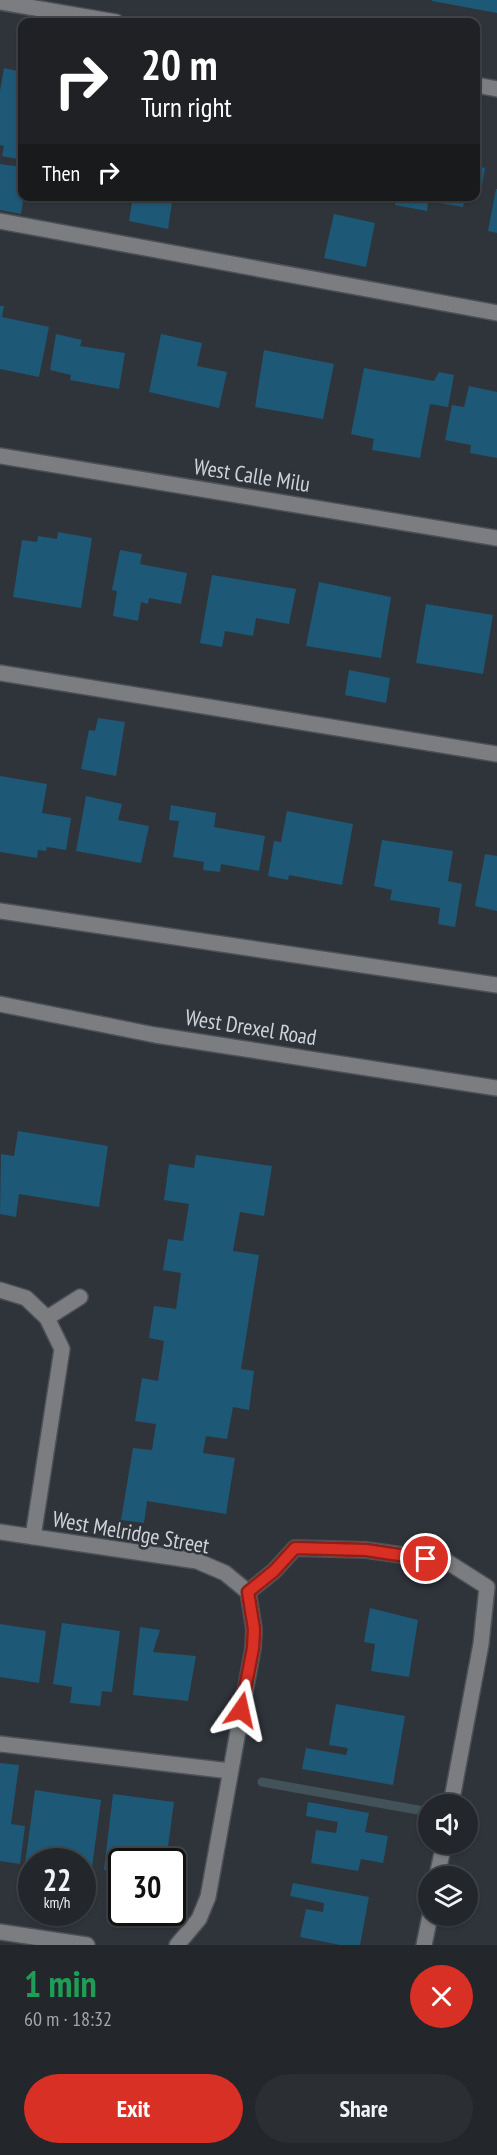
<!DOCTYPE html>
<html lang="en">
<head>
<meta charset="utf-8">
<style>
	:root { --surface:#23272c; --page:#2b2f34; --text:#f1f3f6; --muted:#a3a5a9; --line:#404448; --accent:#d93025 }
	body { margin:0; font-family:"PT Sans Narrow",sans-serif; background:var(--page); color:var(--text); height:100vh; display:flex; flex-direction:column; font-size:22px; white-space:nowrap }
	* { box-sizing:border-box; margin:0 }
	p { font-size:20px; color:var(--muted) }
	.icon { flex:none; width:33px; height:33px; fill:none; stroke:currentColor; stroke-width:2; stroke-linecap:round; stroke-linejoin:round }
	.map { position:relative; height:1945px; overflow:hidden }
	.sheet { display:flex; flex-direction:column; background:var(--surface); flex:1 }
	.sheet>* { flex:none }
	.guide { position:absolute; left:18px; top:18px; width:462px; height:183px; border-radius:12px; box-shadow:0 2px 4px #0004,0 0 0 2px var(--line); background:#202124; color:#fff; overflow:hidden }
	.fabs { position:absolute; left:418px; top:1794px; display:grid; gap:12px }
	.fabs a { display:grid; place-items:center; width:60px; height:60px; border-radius:50%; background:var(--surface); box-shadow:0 2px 4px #0004,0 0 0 2px var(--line); font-size:30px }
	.speed { position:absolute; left:18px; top:1848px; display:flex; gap:12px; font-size:30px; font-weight:700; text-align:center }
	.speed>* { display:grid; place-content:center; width:78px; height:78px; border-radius:50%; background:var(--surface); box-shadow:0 2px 4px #0004,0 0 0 2px var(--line); line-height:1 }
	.speed small { font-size:15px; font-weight:400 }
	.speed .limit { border:3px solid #111; border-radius:9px; background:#fff; color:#111 }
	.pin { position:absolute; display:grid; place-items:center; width:51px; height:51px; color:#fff; margin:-26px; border:3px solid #fff; border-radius:50%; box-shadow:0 2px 6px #0007 }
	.me { position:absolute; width:66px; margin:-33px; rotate:11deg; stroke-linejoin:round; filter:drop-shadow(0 0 4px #0008) }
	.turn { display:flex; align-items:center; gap:21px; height:126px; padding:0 24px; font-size:27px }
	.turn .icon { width:78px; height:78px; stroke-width:2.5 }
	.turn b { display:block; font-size:42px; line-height:51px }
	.then { display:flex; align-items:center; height:57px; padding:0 24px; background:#0003; gap:12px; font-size:22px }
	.round { display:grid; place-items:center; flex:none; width:63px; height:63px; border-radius:32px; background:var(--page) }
	.headline { display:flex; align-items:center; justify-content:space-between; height:102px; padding:0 24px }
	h1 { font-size:36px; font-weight:800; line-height:45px; color:#1e9e55 }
	.action { display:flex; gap:12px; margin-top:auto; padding:12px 24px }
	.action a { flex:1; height:69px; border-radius:36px; background:var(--accent); color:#fff; font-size:24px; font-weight:800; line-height:69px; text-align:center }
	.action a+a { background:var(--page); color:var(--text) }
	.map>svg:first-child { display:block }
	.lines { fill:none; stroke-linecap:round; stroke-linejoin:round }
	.stream { stroke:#415358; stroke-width:9 }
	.building { fill:#1d5876 }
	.minor-casing { stroke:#4c5057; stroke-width:18 }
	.minor { stroke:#7c7d81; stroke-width:15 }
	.route-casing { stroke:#8d1f18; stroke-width:15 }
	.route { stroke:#d93025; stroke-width:10 }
	.labels { text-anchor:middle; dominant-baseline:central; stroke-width:5; stroke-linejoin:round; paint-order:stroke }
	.street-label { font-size:22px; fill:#ced1d6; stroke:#2f343b }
</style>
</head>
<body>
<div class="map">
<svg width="497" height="1945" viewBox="0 0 497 1945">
	<rect width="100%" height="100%" fill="#2f343b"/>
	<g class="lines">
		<path class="stream" d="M262,1782L429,1812"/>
	</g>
	<path class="building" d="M432,0H497V13L432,1Z
		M4,68L22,72V160L2,156L4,146L0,145V91Z
		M0,164L22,167L24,196L21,214L0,210Z
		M476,166L485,168L480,197L476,196Z
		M496,189H497V233L488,231Z
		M133,196H173L168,229L129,221Z
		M396,196H465L463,207L428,201L427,211L395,205Z
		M334,214L375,223L366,267L324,258Z
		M0,306H4L2,317L49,327L39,377L0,369Z
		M56,334L82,340L80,346L125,353L119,389L70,380L71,375L50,370Z
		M161,334L202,343L197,366L227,372L219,408L149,392Z
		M264,350L334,364L323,419L255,407Z
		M364,368L434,381L439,372L454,375L448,407L430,404L420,458L372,450L374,439L351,434Z
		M469,386L497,392V458L470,453L471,445L445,440L452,405L464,407Z
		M58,532L92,538L81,608L13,597L22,540L37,542L38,536L57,539Z
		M120,550L142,554L140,564L187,573L181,604L149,598L148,604L141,602L138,621L113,616L117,591L112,590Z
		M212,575L296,589L289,624L256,618L253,636L225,631L222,647L200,643Z
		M319,582L391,597L381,658L306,646Z
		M426,604L493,615L483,674L416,663Z
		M349,670L390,678L386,703L345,695Z
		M98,718L125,722L116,776L81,769L89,730L95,731Z
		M0,776L47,784L42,813L71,818L66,850L47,847L46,851L38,850L37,858L0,852Z
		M86,796L122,804L118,820L149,826L141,863L76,851Z
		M171,805L216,813L214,827L265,836L259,871L221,864L220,872L203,870L204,862L173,857L179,821L169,820Z
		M287,811L353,824L342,885L289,875L288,880L268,876L274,841L281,842Z
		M382,840L453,851L448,881L462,884L455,927L438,924L440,908L390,900L392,890L374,886Z
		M485,854L497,856V911L475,906Z
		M18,1131L108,1146L99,1207L19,1194L16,1217L0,1214L1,1154L14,1156Z
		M196,1155L272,1166L264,1216L240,1212L233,1251L259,1255L241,1369L254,1371L249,1410L233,1407L227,1439L206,1436L203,1453L235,1458L226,1514L147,1501L144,1523L121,1520L133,1448L152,1450L156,1424L135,1421L142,1378L158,1381L164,1341L149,1338L154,1306L176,1309L181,1273L163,1270L168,1239L183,1241L189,1204L164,1200L169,1164L194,1168Z
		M370,1608L418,1620L409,1677L371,1671L375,1644L364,1642Z
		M62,1623L120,1631L112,1692L102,1691L100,1706L70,1703L72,1687L53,1684Z
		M0,1624L46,1631L39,1683L0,1677Z
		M140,1627L160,1630L153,1652L196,1656L188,1701L133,1695Z
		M336,1704L405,1716L393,1785L302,1769L306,1748L346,1755L348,1748L329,1745Z
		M0,1763L19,1765L11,1824L25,1826L20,1864L0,1861Z
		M35,1790L101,1800L86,1912L82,1911V1862H32V1865L25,1864Z
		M113,1794L174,1802L166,1862H122V1872L104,1870Z
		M308,1802L369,1813L365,1832L388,1836L383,1863L361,1859L358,1871L311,1863L316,1830L336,1833L338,1822L306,1816Z
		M293,1883L369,1897L360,1945H340L300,1937L306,1909L323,1912L324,1903L290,1896Z"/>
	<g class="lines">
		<defs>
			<path id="minor" d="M0,2L116,22
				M476,85L497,89
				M0,221L497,313
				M0,456L497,538
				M0,673L497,754
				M0,911L497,985
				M0,1004L155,1035L497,1088
				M0,1290L26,1298L47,1318L62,1349L33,1537
				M47,1318L80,1297
				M0,1532L197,1561L225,1573L248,1592
				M248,1592L274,1571L295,1548L366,1550L446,1561L487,1587L481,1644L451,1804
				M0,1744L230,1771
				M437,1876L444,1844
				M0,1932L87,1945
				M177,1945L199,1919L208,1897L253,1648L254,1629L248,1592
				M424,1945L430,1916"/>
		</defs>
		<use href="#minor" class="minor-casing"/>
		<use href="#minor" class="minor"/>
	</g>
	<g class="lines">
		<defs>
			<path id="route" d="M241,1710L253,1648L254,1629L248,1592L274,1571L295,1548L366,1550L426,1559"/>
		</defs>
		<use href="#route" class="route-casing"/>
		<use href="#route" class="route"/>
	</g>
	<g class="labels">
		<g class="street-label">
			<text transform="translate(252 475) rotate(9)">West Calle Milu</text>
			<text transform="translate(251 1027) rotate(9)">West Drexel Road</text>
			<text transform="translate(131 1532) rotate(10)">West Melridge Street</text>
		</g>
	</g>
</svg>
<div class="fabs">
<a><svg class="icon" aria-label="sound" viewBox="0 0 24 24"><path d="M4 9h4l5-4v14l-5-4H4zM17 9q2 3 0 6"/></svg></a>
<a><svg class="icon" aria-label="layers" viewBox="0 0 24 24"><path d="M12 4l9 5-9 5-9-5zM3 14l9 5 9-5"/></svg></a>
</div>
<div class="speed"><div>22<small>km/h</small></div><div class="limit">30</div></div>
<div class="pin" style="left:426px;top:1559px;background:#d93025"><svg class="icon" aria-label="arrive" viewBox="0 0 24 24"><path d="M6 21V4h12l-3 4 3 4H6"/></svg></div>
<svg class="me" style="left:241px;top:1710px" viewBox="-20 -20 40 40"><path d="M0-17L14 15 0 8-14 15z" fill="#d93025" stroke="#fff" stroke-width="4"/></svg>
<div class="guide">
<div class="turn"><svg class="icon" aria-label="right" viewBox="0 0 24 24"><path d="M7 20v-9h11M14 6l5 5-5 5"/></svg><div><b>20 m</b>Turn right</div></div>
<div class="then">Then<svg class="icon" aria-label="right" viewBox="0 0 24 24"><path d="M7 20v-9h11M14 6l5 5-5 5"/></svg></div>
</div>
</div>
<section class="sheet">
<div class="headline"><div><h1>1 min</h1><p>60 m · 18:32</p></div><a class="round" style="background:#d93025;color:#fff"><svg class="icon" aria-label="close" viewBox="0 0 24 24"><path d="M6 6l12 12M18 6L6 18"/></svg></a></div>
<div class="action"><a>Exit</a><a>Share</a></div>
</section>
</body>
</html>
